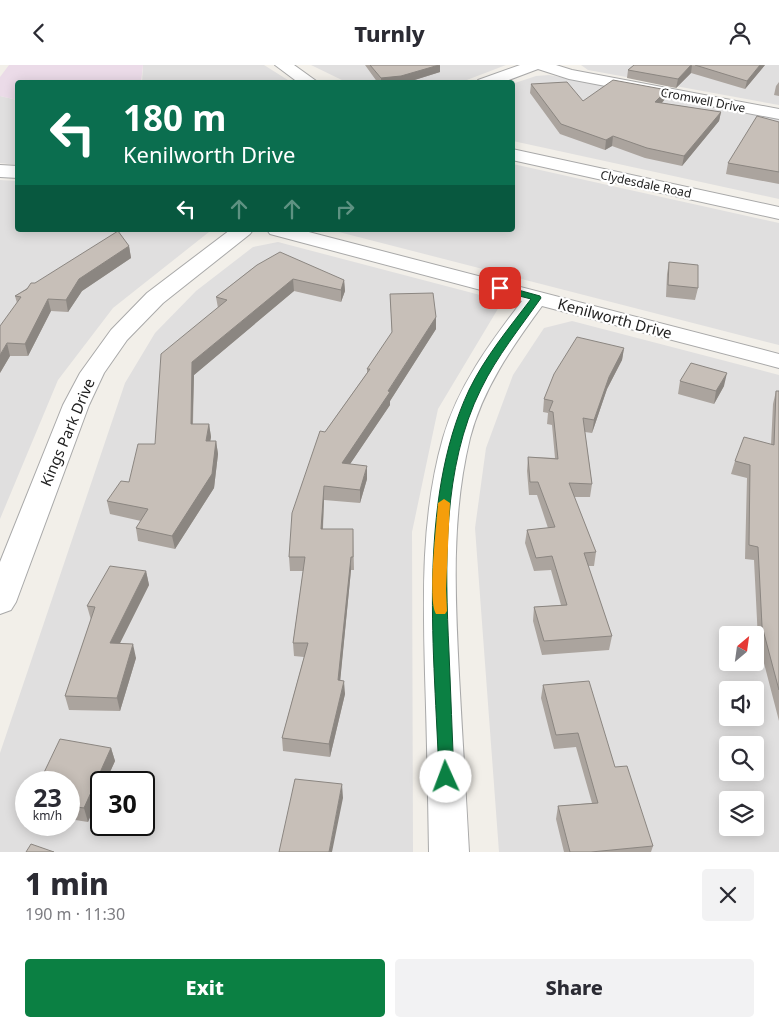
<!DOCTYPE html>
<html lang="en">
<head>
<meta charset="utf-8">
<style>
	:root { --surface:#fff; --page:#f2f2f3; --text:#2b2b33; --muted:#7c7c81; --accent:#0b8043 }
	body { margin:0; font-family:"Noto Sans",sans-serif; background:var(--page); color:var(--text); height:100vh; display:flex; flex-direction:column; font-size:19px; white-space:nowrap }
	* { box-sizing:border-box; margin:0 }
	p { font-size:16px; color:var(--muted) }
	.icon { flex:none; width:28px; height:28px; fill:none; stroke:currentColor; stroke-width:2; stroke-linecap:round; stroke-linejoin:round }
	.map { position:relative; height:787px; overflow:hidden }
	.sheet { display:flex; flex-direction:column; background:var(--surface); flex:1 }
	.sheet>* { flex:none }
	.top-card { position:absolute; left:15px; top:15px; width:500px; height:152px; border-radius:5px; box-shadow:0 2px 12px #0003; background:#0b6e4f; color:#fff; overflow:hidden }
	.needle { width:32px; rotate:29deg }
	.tools { position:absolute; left:719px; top:561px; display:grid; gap:10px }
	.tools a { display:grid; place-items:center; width:45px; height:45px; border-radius:5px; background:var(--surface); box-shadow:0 2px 12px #0003; font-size:25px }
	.speed { position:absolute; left:15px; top:706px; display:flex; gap:10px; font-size:25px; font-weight:700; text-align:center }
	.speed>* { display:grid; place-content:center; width:65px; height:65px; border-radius:50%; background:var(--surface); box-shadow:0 2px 12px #0003; line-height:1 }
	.speed small { font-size:12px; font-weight:400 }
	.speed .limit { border:2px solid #111; border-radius:8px; background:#fff; color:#111 }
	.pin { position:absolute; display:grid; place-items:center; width:42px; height:42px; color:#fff; margin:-21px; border-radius:10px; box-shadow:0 2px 8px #0006 }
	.me { position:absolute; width:55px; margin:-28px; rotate:358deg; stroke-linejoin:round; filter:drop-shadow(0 0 4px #0008) }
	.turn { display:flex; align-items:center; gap:18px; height:105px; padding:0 25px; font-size:22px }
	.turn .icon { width:65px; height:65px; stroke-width:2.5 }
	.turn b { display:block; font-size:35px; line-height:42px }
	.lanes { display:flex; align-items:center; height:48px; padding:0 25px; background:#0003; justify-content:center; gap:25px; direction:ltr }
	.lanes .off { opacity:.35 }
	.round { display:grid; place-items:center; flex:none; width:52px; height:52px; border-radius:5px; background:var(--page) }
	.headline { display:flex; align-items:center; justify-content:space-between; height:85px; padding:0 25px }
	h1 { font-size:30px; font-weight:800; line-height:38px }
	.button { display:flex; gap:10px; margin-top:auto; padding:10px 25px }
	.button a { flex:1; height:58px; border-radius:5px; background:var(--accent); color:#fff; font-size:20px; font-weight:800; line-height:58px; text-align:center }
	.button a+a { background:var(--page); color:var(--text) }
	header { display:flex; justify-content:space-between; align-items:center; height:65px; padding:0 25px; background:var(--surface); font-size:22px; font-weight:800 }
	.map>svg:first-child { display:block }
	.residential { fill:#e0dfdf; fill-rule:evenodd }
	.industrial { fill:#ebdbe8 }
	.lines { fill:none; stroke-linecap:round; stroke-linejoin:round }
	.minor-casing { stroke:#a9a9a9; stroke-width:2 }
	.minor { fill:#fff; fill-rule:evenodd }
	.wall { fill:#aba49e }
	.shaded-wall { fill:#8b8681 }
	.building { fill:#c7bfb8; stroke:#8b8681 }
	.route { fill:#0b8043; stroke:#07532c }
	.slow { fill:#f59e0b }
	.labels { text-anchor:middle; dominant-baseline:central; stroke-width:4.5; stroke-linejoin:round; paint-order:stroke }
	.far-street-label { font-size:12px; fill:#222; stroke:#fff }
	.street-label { font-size:15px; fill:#222; stroke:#fff }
</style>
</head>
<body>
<header><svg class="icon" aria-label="back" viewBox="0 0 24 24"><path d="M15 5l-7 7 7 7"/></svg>Turnly<svg class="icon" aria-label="person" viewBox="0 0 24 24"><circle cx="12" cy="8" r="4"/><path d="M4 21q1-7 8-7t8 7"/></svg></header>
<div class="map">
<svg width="779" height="787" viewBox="0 0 779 787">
	<rect width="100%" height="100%" fill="#f2efe9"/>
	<path class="residential" d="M143,0H264L291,17L142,18Z
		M311,0H506L459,18L346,17Z
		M581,0H779V40L588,5Z
		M549,10L779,54V134L513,76L512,19L536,11Z
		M0,31L17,35V100L0,98Z
		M513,99L779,158V280L331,165H512Z
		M0,115L17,116L18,165H207L209,167L113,243L58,315L0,454Z
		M278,177L484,231L499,242L438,344L412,467L413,787H0V688L125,318L155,268L196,226L253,182ZM26,718H69V760H26ZM101,718H144V760H101Z
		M572,256L779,310V787H499L475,463L486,383L513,310L544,263ZM728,570H755V598H728ZM728,625H755V652H728ZM728,680H755V708H728ZM728,735H755V762H728Z"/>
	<path class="industrial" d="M9,0H143L141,17L18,18L17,35L0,31V12Z"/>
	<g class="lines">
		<defs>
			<path id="minor" d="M275,0H294L319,18H299Z
				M520,0H556L572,5L779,44V54L569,14L538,4L501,18H476L478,15Z
				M512,84L779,142V154L512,95Z
				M0,100L18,101V113L0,112Z
				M230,165H253L250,169L163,238L127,275L104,308L89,340L16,537L11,545L0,549V497L63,340L80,308L111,265L147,228Z
				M267,165H301L779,289V303L542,241C512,282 483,323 470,373C451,451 455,530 459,610C462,669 466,728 469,787H429C428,728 427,668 425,609C423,530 421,450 443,373C458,321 490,278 522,236L270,169Z"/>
		</defs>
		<use href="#minor" class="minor-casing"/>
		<use href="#minor" class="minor"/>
	</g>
	<path class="wall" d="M365,0H440V7L405,18H378Z
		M634,0H765L745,24L691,8L676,23L627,13L628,5Z
		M779,17V31L774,30L776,21Z
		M531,19L583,36L665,34L662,38L721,47L719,56L682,101L645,93L612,81L605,85L560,69L530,28Z
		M779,57V119L726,109L728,98Z
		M129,181L131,193L82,226L68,247L51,246L28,291H10L0,308L17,238L15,231L35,218Z
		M669,197L698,223L695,235L666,232L667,209Z
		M257,200L344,215L345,226L341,237L294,226L194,310L193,359H209L211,372L210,376H216L218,389L214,423L175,484L138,476L136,463L141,456L110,449L107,436L129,417L155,379L218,243L216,232Z
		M390,229L436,252V264L390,336V340L350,399L367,414L360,438L324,435L323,464H353L354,505H351L340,615L345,629L330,692L283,686L282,673L304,592L294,591L293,578L303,506H290L289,492L325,367L367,308V304L392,268Z
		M624,283L622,295L607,324L592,368L585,367L592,419L590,432H574L596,487L594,501H588L612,571L609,585L542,590L533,556L534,542L561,540L551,505L534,506L525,478L527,465L548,463L537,430H529L527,406L528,392L555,393L552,360L547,359L548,348L543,347L544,334Z
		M680,316L724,321L714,339L678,329Z
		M776,326H779V656L758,575L754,495L745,494L747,413L731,409L735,396L771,380L773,339Z
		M146,506L149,520L120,578L136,593L120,646L69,645L65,631L91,555L87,541Z
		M543,620L615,702L653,781L651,787H564L556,754L558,741L592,738L576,682L554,684L541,633Z
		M111,683L115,696L105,718H101L88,757L69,754V718Z"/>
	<path class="shaded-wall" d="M440,0V7L405,18H381V13Z
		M691,0H692L691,8L676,23L678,14Z
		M760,0H765L745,24L747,16Z
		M667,25L665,34L654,46L655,37Z
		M721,47L719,56L682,101L684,91Z
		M613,71L612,81L605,85L606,75Z
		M129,181L131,193L82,226L68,247L66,235L79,214Z
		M293,214L294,226L194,310L192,372L191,359L192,297Z
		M344,215L345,226L341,237V225Z
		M48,234L51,246L28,291L25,279Z
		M436,252V264L390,336V340L342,411V398Z
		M7,278L10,291L0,308V290Z
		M624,283L622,295L607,324L592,368L594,355L609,312Z
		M727,308L724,321L714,339L716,326Z
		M209,359L211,372L208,389L206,376Z
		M216,376L218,389L214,423L175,484L172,471Z
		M367,401V414L360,438V425Z
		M324,421V435L322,477L321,464Z
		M351,492V505L339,628L338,615Z
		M146,506L149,520L113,592L110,578Z
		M133,579L136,593L120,646L117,633Z
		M344,616L345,629L330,692L329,679Z
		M111,683L115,696L105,718H101V727L88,757L84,743Z
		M342,719L343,733L332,787H329Z"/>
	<path class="building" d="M370,0H439L401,11L381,13Z
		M634,0H691L678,14L628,5Z
		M695,0H760L747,16Z
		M613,15L667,25L655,37L721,47L684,91L647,83L613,71L606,75L561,59L531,19L567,17L583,36Z
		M757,51L779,57V107L728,98Z
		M118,166L129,181L79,214L66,235L48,234L25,279L7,278L0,290V261L21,232L15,231L27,224L31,218H35Z
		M280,187L344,215L341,225L293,214L192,297L191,359H209L206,376H216L212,409L172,471L136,463L148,444L107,436L121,416L129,417L138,379H155L161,289L227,235L216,232L257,200Z
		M669,197L698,200V223L668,220Z
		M433,228L436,252L388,326L390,327L342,398L367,401L360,425L324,421L321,464H353V492H351L338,615L344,616L329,679L282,673L308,578H293L305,492H289L292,448L320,366L325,367L370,304H367L392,267L390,229Z
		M577,272L624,283L609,312L594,355L583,353L592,419L569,418L596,487L584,488L612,571L544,576L534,542L567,540L552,491L536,493L527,465L555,462L538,417H530L528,392L558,394L553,347L549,346L553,336L544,334L554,309Z
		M691,298L727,308L716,326L680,316Z
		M776,326H779V625L762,561L758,482L749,480L750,400L735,396L744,372L774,380Z
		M110,501L146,506L110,578L133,579L117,633L65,631L95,542L87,541Z
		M589,616L615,702L627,701L653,781L591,787H570L558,741L598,738L578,668L556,670L543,620Z
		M60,674L111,683L84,743L69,741V718H39Z
		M295,714L342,719L329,787H279Z
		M31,779L54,787H26Z"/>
	<path class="route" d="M500,220L540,231L541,233C520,263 497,291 481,324C442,402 445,502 449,587C451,629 452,670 454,712L452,716L446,718L441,716L439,712C435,590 416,438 469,325C485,292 509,263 531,234L496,225L495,223Z"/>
	<path class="slow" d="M444,434L450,438L446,524L447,546L445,549H436C427,535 437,459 438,438Z"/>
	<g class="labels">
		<g class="far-street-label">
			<text transform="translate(703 35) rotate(11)">Cromwell Drive</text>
			<text transform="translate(646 119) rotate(12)">Clydesdale Road</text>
		</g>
		<g class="street-label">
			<text transform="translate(615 253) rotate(15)">Kenilworth Drive</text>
			<text transform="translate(67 367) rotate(-67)">Kings Park Drive</text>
		</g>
	</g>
</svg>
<div class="tools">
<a><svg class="needle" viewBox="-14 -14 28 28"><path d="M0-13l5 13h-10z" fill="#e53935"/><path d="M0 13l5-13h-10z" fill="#7c7c81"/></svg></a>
<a><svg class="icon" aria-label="sound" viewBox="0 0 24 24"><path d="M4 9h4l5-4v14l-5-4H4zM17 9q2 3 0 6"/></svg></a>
<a><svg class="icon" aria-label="search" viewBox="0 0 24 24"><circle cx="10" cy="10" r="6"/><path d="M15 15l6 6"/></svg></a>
<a><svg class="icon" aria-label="layers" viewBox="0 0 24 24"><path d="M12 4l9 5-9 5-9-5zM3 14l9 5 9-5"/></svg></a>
</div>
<div class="speed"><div>23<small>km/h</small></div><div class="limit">30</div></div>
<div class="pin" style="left:500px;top:223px;background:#d93025"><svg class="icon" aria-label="arrive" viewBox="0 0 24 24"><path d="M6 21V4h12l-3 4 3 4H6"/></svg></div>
<svg class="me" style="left:446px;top:712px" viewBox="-20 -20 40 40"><circle r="19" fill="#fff"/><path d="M0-13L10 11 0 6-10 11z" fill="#0b8043"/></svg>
<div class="top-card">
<div class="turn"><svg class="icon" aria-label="left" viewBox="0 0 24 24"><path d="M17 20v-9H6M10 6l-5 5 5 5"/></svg><div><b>180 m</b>Kenilworth Drive</div></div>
<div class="lanes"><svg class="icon" aria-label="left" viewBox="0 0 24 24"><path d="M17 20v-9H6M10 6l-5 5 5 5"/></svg><svg class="icon off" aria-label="ahead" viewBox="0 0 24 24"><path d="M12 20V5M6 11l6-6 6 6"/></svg><svg class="icon off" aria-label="ahead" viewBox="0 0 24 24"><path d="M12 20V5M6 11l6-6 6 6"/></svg><svg class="icon off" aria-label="right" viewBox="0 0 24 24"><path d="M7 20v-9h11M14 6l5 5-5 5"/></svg></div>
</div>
</div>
<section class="sheet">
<div class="headline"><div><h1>1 min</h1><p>190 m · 11:30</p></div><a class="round"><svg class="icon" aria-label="close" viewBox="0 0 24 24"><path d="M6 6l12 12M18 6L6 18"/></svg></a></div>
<div class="button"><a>Exit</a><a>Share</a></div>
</section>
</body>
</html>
